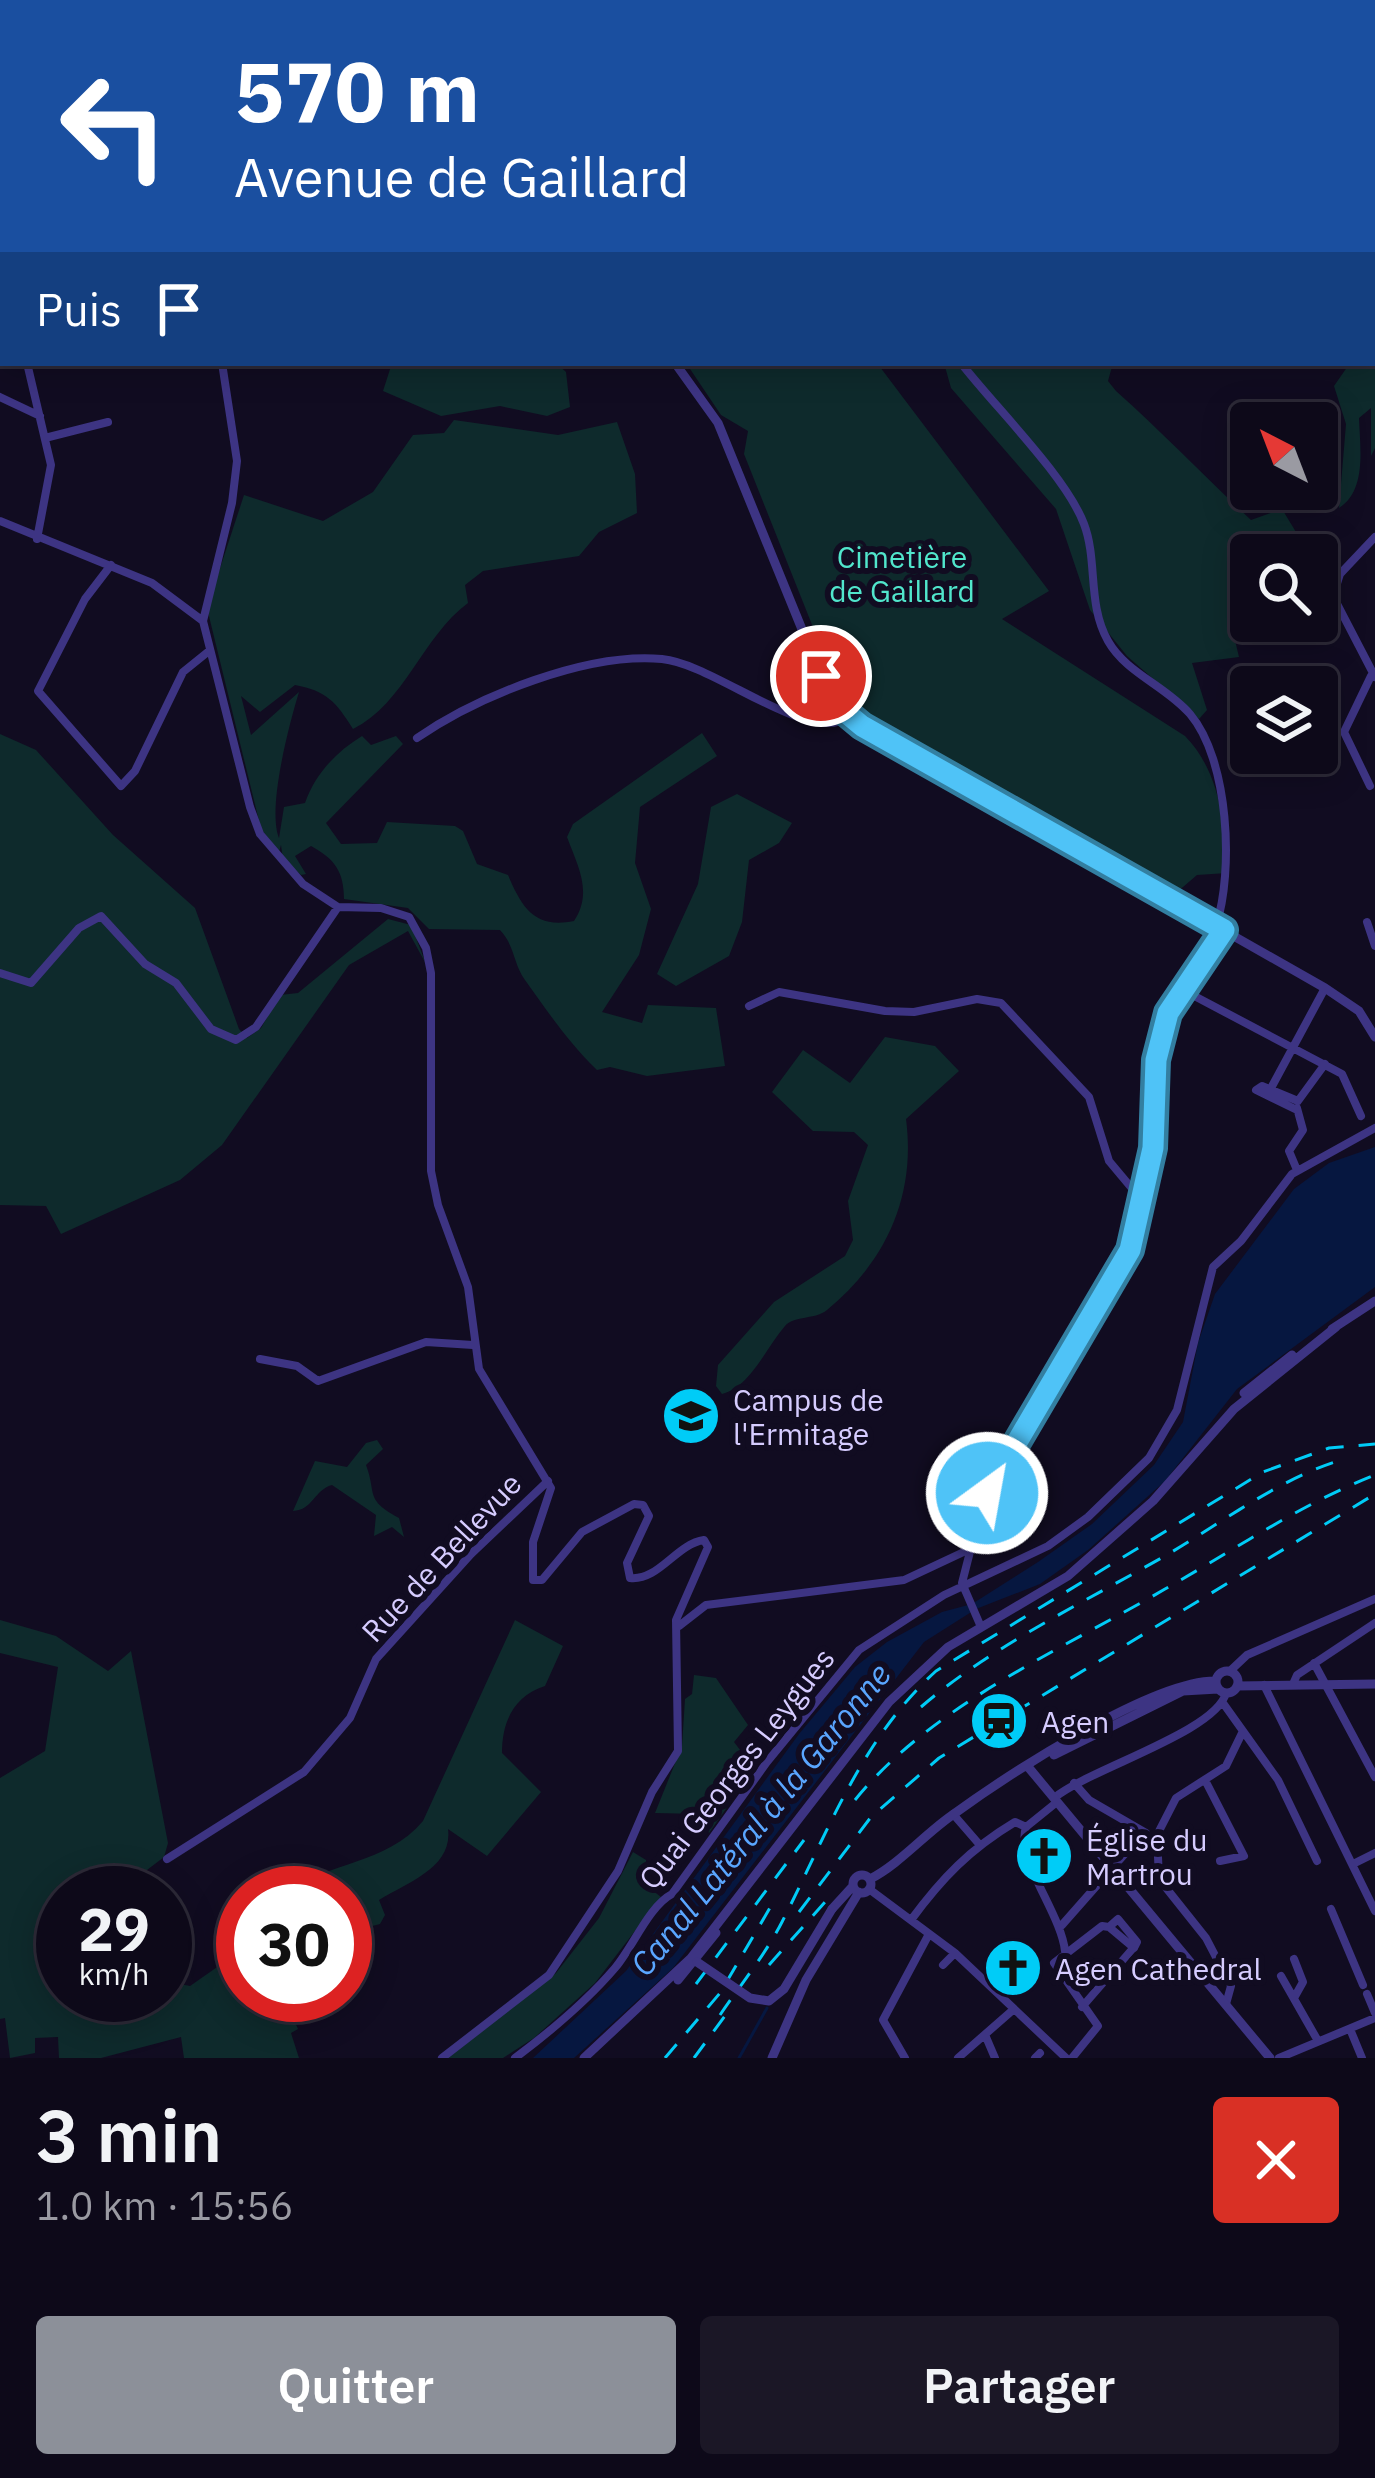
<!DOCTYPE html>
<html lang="fr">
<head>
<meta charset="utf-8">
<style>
	:root { --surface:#0d0919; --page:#1b1726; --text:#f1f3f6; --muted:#9a9aa2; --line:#2d2a38; --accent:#8c9099 }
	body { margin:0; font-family:"IBM Plex Sans",sans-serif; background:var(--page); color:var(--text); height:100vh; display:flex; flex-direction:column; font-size:45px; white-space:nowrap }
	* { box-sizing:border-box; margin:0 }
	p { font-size:39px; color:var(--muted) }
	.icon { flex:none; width:66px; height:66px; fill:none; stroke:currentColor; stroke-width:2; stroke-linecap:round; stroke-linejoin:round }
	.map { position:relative; height:2058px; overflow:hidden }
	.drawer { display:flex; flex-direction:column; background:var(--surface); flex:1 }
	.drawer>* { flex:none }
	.banner { position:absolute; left:0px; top:0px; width:1377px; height:366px; box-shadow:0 6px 30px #0003,0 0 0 3px var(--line); background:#1a4fa0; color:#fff; overflow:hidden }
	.needle { width:78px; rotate:318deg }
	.controls { position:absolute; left:1230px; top:402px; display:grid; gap:24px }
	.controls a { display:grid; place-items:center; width:108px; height:108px; border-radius:12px; background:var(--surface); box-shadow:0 6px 30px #0003,0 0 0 3px var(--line); font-size:60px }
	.speed { position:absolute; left:36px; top:1866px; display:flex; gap:24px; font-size:60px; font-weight:700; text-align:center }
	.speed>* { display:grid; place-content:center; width:156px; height:156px; border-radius:50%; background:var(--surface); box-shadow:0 6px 30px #0003,0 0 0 3px var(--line); line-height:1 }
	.speed small { font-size:30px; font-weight:400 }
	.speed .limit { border:18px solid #d22; background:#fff; color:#111 }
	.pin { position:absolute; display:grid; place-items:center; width:102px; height:102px; color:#fff; margin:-51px; border:6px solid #fff; border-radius:50%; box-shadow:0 3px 12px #0007 }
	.me { position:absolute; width:132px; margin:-66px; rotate:32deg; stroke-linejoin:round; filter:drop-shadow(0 0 9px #0008) }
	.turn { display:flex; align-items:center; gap:42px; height:252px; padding:0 36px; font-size:54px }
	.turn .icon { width:156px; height:156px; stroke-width:2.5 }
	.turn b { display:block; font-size:84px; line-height:102px }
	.then { display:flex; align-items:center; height:114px; padding:0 36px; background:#0003; gap:24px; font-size:45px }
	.round { display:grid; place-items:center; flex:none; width:126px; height:126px; border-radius:12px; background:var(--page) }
	.overview { display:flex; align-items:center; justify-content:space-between; height:204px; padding:0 36px }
	h1 { font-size:72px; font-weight:600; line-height:90px }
	.primary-button { display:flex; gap:24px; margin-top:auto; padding:24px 36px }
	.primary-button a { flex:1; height:138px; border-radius:12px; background:var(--accent); color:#fff; font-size:48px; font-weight:600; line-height:138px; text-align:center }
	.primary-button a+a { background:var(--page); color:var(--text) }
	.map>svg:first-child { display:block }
	.green { fill:#0e2a2c }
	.water { fill:#061740 }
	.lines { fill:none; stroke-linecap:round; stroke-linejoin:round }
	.stream { stroke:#061740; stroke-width:3 }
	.minor { stroke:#3d3483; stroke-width:8 }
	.tertiary { stroke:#3d3483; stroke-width:9 }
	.rail { stroke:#00ccf7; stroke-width:3; stroke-dasharray:18 15; stroke-linecap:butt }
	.tertiary-bridge { stroke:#3d3483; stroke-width:9 }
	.route-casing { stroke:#337fa1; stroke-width:30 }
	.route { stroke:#4fc3f7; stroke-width:21 }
	.labels { text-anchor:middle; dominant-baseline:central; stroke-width:12; stroke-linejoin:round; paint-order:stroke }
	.park-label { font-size:30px; fill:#51e6cc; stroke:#110c21 }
	.poi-label { font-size:30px; fill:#d6ccff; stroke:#110c21; text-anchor:start }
	.street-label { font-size:30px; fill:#d6ccff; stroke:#110c21 }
	.water-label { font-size:33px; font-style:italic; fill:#5aa6ff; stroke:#110c21 }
</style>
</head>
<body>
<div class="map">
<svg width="1375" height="2058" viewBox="0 0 1375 2058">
	<rect width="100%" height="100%" fill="#110c21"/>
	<path class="green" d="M1375,340V448L1371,456V408L1359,418C1360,448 1367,490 1339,508L1346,424L1334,386L1350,363H1374Z
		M392,363H556L566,372L570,407L547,416L500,406L441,416L383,391Z
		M686,363H877L1049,591L1002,619L1185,736C1219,770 1226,825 1227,873L1197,875L1176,893L842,700L744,454L748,431L721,415Z
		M944,363H1113L1108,381L1116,391C1163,433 1205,477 1251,520L1282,509L1299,537V550L1251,555V576L1230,587L1227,607L1239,657L1192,663L1207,710L1199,719L1127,656L1090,610L1056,509L951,388Z
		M454,420L558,435L617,422L635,474L637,513L599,532L579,556L483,571L465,585L468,603C422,637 405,703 353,729C336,702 327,691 295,685L260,712L241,696L251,735L299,692C289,725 267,808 279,838L284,807L305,803C315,774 336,752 362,736L371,745L396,736L403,744L326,823L341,844L377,843L387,822L455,826L463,831L477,864L508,875C522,908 535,929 574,921C593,892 578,867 567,837L573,824L702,733L717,756L640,807L635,863L651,909L639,955L602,1012L642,1023L648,1005L716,1008L725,1066L647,1076L610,1067L597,1070C568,1042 548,1012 525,980C513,963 515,946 500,930L429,929L408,908L344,899C344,872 335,859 311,846L295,856L306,874L301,875L283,859L281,845L279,852L261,829L207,608L244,495L323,521L373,492L413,435L444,433Z
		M0,734L36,750L113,835L195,908L239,1029L247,1038L261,1028L280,995L298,993L388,919L411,925L426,964L408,931L349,965L222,1145L180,1180L61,1234L46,1206L0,1205Z
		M737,794L792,823L779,843L749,860L742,922L729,956L676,986L657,974L698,884L711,807Z
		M885,1037L935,1046L959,1071L906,1119C916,1195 887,1261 827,1310C815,1320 795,1315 785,1326C766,1348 750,1387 722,1394L716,1386L718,1365L774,1302L845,1256L853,1240L848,1201L868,1145L854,1132L813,1131L772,1092L803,1050L850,1083Z
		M377,1440L383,1449L366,1465C377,1494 364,1499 399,1518L404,1537L392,1527L374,1536L376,1515L332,1485C314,1490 313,1510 293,1511L315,1461L347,1467L366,1443Z
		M0,1620L56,1636L108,1671L131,1651L168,1843L164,1857L130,1883L128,1893H63V1995H165V1981L190,1986L243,1949V1995H289L284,1998L298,2029L291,2033L299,2058H184L181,2037L101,2058H59L58,2037L35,2038V2053L10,2058L5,2018L0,2019V1778L45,1751L58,1667L0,1653Z
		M515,1620L563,1646L545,1686C514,1696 502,1721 502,1753L541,1792L487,1856L448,1829C453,1867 409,1882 379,1900L385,1915L380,1924L345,1933V1893H287C328,1861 386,1865 423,1821Z
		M694,1675L716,1678L748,1725L734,1742L747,1759L718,1796L728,1806L709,1833L699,1814L655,1813L682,1746L685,1699L692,1694Z
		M633,1852L646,1860L648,1887L661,1897L595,1983L534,2038L503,2058H448L556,1973L599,1918Z"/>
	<path class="water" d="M1375,1147V1287L1237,1389L1165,1481L1088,1550L1040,1584L976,1609L924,1642L673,1968L574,2058H533L626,1971L799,1734L855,1667L887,1642L942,1612L972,1604L1038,1562L1092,1524L1154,1465L1183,1422L1198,1343L1215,1294L1294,1189L1329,1163Z"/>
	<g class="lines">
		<path class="stream" d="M739,2058L767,2008"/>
		<path class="minor" d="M890,0L892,3
			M36,3L37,0
			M237,3L240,0
			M0,112L3,108
			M0,216L3,215
			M0,259L3,270
			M27,363L51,465L37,539
			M222,363L237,461L232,503L203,621L250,807L260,834L303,884L338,907L381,908L409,917L426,948L431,973V1171L438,1205L468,1287L479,1369L551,1488L533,1542V1580H542L582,1532L634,1504L643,1505L649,1516L627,1563L630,1578C659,1581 676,1544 704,1540L708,1547L676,1620L678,1751L652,1792L618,1871L549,1975L442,2058
			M961,363C994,406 1066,476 1084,524C1098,561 1087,604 1108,641C1126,673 1166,686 1190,714C1229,760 1234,871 1216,926
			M0,397L40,416
			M45,438L108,422
			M0,521L152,583L203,621
			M1375,537L1340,574L1333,596L1375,677
			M111,565L85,599L38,691L121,786L135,771L183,672L209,651
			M417,738C478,696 587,652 662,659C715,664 809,746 849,717
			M1370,786L1344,732L1371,676
			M1367,922L1375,946
			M0,973L31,983L79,928L101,916L145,964L176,983L211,1029L236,1040L256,1027L338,907
			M1183,990L1342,1074L1361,1116
			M749,1006L779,992L885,1011L914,1012L977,999L1001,1003L1089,1097L1109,1161L1140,1198
			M1270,1090L1325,988
			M1298,1101L1325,1064
			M1297,1110L1256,1090L1262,1086L1298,1101
			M1297,1170L1289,1151L1303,1130L1297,1108
			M260,1359L297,1366L318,1381L426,1342L473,1345
			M679,1626L706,1605L904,1580L970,1549
			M981,1627L962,1583L982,1505L1061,1360L1130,1250L1153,1148L1156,1060L1168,1013L1224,930
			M1314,1663L1375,1777
			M1230,1671L1247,1655L1375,1599
			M1293,1684L1297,1675L1375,1623
			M1264,1685L1375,1911
			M1223,1703L1278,1780L1317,1861
			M1206,1782L1244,1856L1220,1861
			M1074,1783L1089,1800L1146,1833
			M1054,1798C1089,1769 1216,1732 1226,1693
			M953,1814L979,1844
			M1026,1827C1015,1859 1061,1913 1065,1951
			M1026,1827L1057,1802
			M1157,1835L1159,1879L1206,1938L1231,1986L1226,2004
			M1157,1835L1176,1798L1226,1766L1243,1731
			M167,1859L304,1772L350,1718L376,1659L471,1554L548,1481
			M1355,1863L1375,1853
			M869,1889L955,1953L1066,2058
			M1331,1909L1363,1985
			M911,1920C942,1878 970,1849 1015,1822L1026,1827
			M1062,1925L1144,1832
			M943,1965L955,1953
			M1281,1976L1318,2041
			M1367,1994L1375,2013
			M1294,1998L1303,1982L1294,1959
			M1082,2007L1135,1946L1137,1942L1118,1919L1109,1927L1134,1948
			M1350,2029L1362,2058
			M986,2037L995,2058
			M515,2058C551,2031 585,2003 615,1968C633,1947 649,1906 672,1894L767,1762L859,1650L944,1595L1048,1546L1088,1517L1149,1458L1177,1410L1213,1267L1241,1241L1292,1174L1375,1128
			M905,2058L883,2020L929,1934
			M958,2058L1014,2009
			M1035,2058L1040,2053
			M1072,2058L1098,2026L1054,1963L1102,1926L1109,1927
			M1279,2058L1375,2018"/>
		<path class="tertiary" d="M632,0L633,3
			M675,363L718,423L821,676L849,717L1325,988L1359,1011L1375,1037
			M1332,1329L1375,1301
			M1244,1393L1292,1355
			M1216 1682a11 11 0 1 1 22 0a11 11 0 1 1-22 0Z
			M1237,1686L1375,1684
			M1054,1755L1183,1691L1218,1689
			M1029,1768L1270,2058
			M853 1884a9 9 0 1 1 18 0a9 9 0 1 1-18 0Z
			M870,1879C898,1865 924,1835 951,1816C1006,1776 1152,1680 1216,1681
			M832,1909L853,1886
			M678,1980L716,1933
			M584,2058L691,1958L889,1702L948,1647L1068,1576L1153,1501L1234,1409L1336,1327
			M772,2058L806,1980L859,1892"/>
		<path class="rail" d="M921,1707C993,1645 1087,1601 1170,1553C1224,1521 1278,1480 1338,1461
			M855,1800C932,1705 1061,1650 1165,1589C1234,1550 1301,1504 1375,1475
			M799,1912L871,1817L939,1758L1375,1494
			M769,1965L825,1902
			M696,1984L804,1840
			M720,2015C741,1984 765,1955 782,1922C827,1834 861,1739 936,1671L1263,1472L1329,1448L1375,1444
			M665,2058L720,1993L774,1901
			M694,2058L733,2005"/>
		<path class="tertiary-bridge" d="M697,1962L750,1998L769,2001L784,1989L832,1909"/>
	</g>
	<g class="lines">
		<defs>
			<path id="route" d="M821,676L838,706L862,726L1224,930L1168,1013L1156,1060L1153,1148L1130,1250L987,1493"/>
		</defs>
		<use href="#route" class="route-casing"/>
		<use href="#route" class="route"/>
	</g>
	<defs>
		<symbol id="university-disc" viewBox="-11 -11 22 22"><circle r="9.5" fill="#00ccf7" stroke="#110c21"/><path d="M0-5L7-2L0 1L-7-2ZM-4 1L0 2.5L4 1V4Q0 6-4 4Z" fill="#111"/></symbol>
		<symbol id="station-disc" viewBox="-11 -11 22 22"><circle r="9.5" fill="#00ccf7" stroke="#110c21"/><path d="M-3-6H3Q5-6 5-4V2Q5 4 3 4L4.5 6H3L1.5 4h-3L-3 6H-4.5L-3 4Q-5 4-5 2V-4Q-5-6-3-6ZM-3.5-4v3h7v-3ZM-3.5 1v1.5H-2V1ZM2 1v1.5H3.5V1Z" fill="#111"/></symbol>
		<symbol id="church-disc" viewBox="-11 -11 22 22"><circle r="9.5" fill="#00ccf7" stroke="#110c21"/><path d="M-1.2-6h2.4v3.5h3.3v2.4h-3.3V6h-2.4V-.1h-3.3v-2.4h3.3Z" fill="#111"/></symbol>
	</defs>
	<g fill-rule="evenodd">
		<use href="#university-disc" x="658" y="1383" width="66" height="66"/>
		<use href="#station-disc" x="966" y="1688" width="66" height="66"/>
		<use href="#church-disc" x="1011" y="1823" width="66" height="66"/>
		<use href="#church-disc" x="980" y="1935" width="66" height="66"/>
	</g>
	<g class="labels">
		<g class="park-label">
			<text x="902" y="556">Cimetière<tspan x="902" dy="34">de Gaillard</tspan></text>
		</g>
		<g class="poi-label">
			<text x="733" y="1399">Campus de<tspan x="733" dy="34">l'Ermitage</tspan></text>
			<text x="1041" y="1721">Agen</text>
			<text x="1086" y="1839">Église du<tspan x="1086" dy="34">Martrou</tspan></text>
			<text x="1055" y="1968">Agen Cathedral</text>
		</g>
		<g class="street-label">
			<text transform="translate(441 1557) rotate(-47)">Rue de Bellevue</text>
			<text transform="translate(736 1768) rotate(-52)">Quai Georges Leygues</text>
		</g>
		<g class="water-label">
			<text transform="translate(760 1819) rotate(-51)">Canal Latéral à la Garonne</text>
		</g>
	</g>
</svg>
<div class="controls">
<a><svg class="needle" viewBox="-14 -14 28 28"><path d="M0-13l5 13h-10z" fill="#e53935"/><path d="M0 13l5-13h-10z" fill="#9a9aa2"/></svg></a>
<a><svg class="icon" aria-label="search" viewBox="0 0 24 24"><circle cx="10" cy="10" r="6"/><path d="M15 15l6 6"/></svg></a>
<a><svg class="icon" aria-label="layers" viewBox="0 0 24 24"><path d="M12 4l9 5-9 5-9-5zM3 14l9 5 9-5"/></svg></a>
</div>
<div class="speed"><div>29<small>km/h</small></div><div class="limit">30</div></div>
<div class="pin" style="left:821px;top:676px;background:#d93025"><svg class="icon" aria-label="arrive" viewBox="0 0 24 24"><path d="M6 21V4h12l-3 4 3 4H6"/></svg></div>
<svg class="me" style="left:987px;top:1493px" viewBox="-20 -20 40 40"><circle r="17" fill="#4fc3f7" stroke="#fff" stroke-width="3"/><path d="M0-11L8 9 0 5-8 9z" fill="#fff"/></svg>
<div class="banner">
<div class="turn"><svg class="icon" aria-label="left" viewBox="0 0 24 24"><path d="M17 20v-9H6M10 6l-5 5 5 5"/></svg><div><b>570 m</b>Avenue de Gaillard</div></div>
<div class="then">Puis<svg class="icon" aria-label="arrive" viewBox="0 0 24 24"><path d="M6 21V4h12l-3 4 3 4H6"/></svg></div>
</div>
</div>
<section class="drawer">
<div class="overview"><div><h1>3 min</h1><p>1.0 km · 15:56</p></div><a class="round" style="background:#d93025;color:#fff"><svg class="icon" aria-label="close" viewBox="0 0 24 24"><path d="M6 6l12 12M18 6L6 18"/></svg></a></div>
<div class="primary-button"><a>Quitter</a><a>Partager</a></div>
</section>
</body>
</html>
